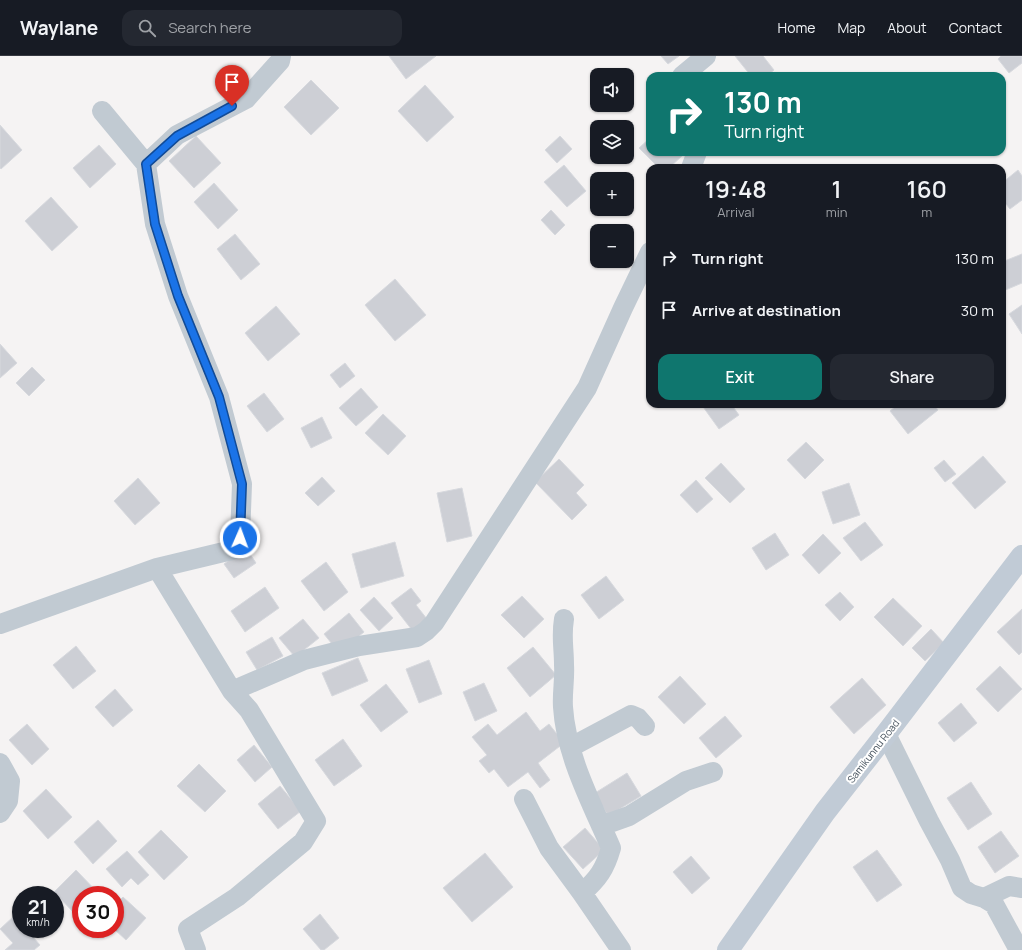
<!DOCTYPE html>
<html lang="en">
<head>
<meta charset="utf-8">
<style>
	:root { --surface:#171b24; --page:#242831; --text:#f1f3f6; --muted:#9ea1a6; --line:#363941; --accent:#0f766e }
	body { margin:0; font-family:Manrope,sans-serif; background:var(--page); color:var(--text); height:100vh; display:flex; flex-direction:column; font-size:15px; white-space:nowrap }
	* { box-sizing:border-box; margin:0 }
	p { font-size:13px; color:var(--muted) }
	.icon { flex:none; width:22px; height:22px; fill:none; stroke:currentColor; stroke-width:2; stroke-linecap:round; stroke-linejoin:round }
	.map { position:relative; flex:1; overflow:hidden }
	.details { position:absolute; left:646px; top:108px; width:360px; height:244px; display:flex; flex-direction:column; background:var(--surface); border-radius:12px; box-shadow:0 1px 3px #0004 }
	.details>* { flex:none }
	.banner { position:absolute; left:646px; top:16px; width:360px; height:84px; border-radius:12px; box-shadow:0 1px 3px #0004; background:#0f766e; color:#fff; overflow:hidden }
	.buttons { position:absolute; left:590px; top:12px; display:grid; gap:8px }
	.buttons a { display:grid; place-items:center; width:44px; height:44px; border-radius:8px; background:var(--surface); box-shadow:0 1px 3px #0004; font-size:20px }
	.speed { position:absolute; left:12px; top:830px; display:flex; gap:8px; font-size:20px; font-weight:700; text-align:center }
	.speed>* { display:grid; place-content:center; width:52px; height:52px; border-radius:50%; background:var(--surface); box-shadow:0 1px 3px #0004; line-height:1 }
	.speed small { font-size:10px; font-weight:400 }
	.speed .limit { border:6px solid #d22; background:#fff; color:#111 }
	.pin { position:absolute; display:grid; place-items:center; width:34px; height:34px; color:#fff; margin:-41px -17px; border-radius:50% 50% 50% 0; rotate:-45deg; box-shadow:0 0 4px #0007 }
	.pin .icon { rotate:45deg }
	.me { position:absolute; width:44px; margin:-22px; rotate:2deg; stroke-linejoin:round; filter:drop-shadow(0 0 3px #0008) }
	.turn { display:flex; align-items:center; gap:14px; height:84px; padding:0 12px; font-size:18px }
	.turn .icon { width:52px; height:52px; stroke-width:2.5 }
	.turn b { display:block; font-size:28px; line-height:34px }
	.eta { display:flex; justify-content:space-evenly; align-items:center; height:68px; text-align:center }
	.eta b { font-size:24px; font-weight:600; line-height:28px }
	.action { display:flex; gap:8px; margin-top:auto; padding:8px 12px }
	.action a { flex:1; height:46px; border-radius:12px; background:var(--accent); color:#fff; font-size:16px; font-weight:600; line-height:46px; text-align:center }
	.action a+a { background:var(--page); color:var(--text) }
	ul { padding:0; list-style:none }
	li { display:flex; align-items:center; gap:12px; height:52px; padding:0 12px }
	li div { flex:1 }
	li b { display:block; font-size:15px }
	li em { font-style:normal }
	header { display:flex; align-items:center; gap:24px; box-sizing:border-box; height:56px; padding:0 20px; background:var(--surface); border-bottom:1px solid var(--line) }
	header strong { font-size:19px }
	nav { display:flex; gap:22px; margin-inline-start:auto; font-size:14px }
	.search { width:280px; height:36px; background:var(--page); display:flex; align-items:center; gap:10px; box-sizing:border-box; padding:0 14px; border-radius:12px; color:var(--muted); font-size:15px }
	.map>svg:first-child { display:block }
	.building { fill:#cdcfd5; stroke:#d7d9de }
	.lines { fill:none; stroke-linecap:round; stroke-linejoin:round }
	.street { stroke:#c1cad2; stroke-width:20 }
	.secondary { stroke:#c1cbd6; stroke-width:22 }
	.route-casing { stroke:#114b97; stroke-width:10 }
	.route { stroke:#1a73e8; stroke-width:7 }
	.labels { text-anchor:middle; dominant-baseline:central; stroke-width:4; stroke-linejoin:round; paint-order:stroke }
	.street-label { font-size:10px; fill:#4a5661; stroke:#fff }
</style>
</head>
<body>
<header>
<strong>Waylane</strong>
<div class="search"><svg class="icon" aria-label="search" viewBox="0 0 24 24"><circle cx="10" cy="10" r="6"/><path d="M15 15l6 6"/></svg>Search here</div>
<nav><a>Home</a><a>Map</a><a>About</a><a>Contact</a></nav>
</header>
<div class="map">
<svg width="1022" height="894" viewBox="0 0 1022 894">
	<rect width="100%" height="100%" fill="#f5f3f3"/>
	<path class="building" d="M389,0H436L406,23Z
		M661,0H679L668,8Z
		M735,0H763L774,14L767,20H751Z
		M1001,0H1022V7L1009,17L998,3Z
		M311,24L339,52L311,79L284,51Z
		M425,29L454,61L427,86L398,55Z
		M0,69L22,94L1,113L0,112Z
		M196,80L221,107L194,132L169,105Z
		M560,80L572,93L557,107L545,94Z
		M650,82V96H680L683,99L669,112H659L639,92Z
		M99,89L116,108L90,132L73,112Z
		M564,109L586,135L567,151L544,126Z
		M1018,114L1022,120V144L1010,153L1002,143V127Z
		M214,127L238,154L218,173L194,146Z
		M51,141L78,171L52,195L25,165Z
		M551,154L565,169L555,179L541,164Z
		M235,178L260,208L241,224L217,193Z
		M1022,198V227L1003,235L1002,206Z
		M395,223L426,259L395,285L365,249Z
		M1022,249V278L1009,258Z
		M276,250L300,278L268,305L245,277Z
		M0,288L17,307L0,322Z
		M345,307L355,320L340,332L330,319Z
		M32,311L45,324L29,340L16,327Z
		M361,332L378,351L356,370L339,352Z
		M264,337L284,363L267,376L247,350Z
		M701,348H731L739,359L719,373Z
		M899,348H933L938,354L908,378L890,355Z
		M383,358L406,380L388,399L365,377Z
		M322,361L332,382L311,392L301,372Z
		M806,386L824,404L805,423L787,404Z
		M983,400L1006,426L975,453L952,427Z
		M559,403L584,429L576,437L587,449L572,464L535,426Z
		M944,404L956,418L945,426L934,412Z
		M721,407L745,433L730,447L705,422Z
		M322,421L335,435L318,450L305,437Z
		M138,422L160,447L135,469L114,445Z
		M696,424L713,443L697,457L680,439Z
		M849,427L860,459L833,468L822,436Z
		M462,432L472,480L447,486L437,437Z
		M865,466L883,489L861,505L843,482Z
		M775,477L789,499L766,514L752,492Z
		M823,478L841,497L819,518L802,499Z
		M395,486L404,520L361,532L352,498Z
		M246,492L256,507L234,522L224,508Z
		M326,506L348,536L324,555L301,525Z
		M606,520L624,544L599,563L581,539Z
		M265,531L279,552L245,576L231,555Z
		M411,532L421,545L416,549L427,563L412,574L391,547Z
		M840,536L854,551L840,565L825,549Z
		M522,540L544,563L524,582L501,559Z
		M374,541L393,562L379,575L360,554Z
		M893,542L922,570L903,590L874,561Z
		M1022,553V596L1019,599L997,576Z
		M349,557L364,576L349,588L336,593L324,578Z
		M303,563L319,582L295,601L279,582Z
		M931,573L944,587L925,605L912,592Z
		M272,581L283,600L257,614L246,596Z
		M76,590L96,615L73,633L53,609Z
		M533,591L556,619L530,641L507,612Z
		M358,602L368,625L332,640L322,617Z
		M429,604L442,638L419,647L406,613Z
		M1000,610L1022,633L998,656L976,633Z
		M680,620L706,648L684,668L658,641Z
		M862,622L886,649L854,678L830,651Z
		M484,627L497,655L475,665L463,636Z
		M386,628L408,656L381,676L360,649Z
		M115,633L133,654L113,671L95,651Z
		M961,647L977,667L954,686L938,667Z
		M526,656L540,675L549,668L564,687L538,707L550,724L540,732L528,716L508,731L494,713L489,717L479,705L487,699L472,681L488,668L497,679Z
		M725,660L742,680L716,702L699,682Z
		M27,668L49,693L32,709L9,684Z
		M343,683L362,710L334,730L315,704Z
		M254,689L272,711L255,726L237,704Z
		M199,708L226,735L205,756L177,730Z
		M627,717L641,740L608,760L595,737Z
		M971,726L992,758L968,774L947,742Z
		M280,730L301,755L278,773L258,748Z
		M46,733L72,761L48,783L23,755Z
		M98,764L117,785L93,808L74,786Z
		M585,772L604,794L583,813L563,791Z
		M161,774L188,801L164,824L138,796Z
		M1001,775L1019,800L995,817L978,791Z
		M877,794L902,829L877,846L853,811Z
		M127,795L149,819L138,829L131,822L122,831L106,813Z
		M485,797L513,831L472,866L443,832Z
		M691,800L710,822L692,838L673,816Z
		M76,814L100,839H81V859L78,861L54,836Z
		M123,841L146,862L126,884L114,873H115V850Z
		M320,858L339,882L324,894H321L303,873Z
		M14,860L21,868V873H26L40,889L34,894H5L13,887L0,873Z"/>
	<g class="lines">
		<path class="street" d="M682,20L706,0
			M102,55L146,108
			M691,112L697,96
			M157,512L232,635L249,654L316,765L303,786L237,841L188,873L196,894
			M564,563C561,581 564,591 564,609C565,623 562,637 563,651C566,700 592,748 611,792C605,813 598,823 582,837
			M0,568L157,512L232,494L240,482L242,428L219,341L178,240L155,168L146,108L177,79L246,43L280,5L281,0
			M232,635L304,604L359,590L417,581L426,575L434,567L587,332L623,252L650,196
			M886,678L929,765L950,804L962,832L971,838L984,842L1009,830L1022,832
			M571,691L631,659L638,662L645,670
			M0,707L10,725L8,745L0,757
			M524,743L549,792L582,837L621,894
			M601,770L629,760L686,725L713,716
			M984,842L994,848L1019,894"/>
		<path class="secondary" d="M728,894L825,756L886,678L1022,500"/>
	</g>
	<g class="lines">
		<defs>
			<path id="route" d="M232,50L177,80L146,108L155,168L178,240L219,341L242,428L240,482"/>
		</defs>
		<use href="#route" class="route-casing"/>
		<use href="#route" class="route"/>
	</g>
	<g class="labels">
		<g class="street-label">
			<text transform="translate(873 695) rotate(-52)">Samikunnu Road</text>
		</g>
	</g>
</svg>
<div class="buttons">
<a><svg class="icon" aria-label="sound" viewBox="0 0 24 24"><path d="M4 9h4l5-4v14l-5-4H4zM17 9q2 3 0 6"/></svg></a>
<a><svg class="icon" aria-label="layers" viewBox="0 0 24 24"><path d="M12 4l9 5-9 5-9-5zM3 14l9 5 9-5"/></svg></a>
<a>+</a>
<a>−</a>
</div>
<div class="speed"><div>21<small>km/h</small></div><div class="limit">30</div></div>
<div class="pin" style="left:232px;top:50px;background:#d93025"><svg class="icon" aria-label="arrive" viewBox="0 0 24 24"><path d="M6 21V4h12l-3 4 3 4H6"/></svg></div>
<svg class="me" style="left:240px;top:482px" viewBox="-20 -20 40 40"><circle r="17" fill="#1a73e8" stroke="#fff" stroke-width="3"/><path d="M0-11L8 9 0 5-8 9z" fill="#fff"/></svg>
<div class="banner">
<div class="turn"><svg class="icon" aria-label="right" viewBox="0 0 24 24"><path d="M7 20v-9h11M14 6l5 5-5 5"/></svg><div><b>130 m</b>Turn right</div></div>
</div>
<section class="details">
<div class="eta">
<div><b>19:48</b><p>Arrival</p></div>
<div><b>1</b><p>min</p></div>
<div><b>160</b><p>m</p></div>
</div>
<ul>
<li><svg class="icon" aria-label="right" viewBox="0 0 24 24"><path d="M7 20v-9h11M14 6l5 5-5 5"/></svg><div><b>Turn right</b></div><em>130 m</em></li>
<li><svg class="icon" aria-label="arrive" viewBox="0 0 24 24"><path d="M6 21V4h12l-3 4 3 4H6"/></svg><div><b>Arrive at destination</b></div><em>30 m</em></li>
</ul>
<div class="action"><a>Exit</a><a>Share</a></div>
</section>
</div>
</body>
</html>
